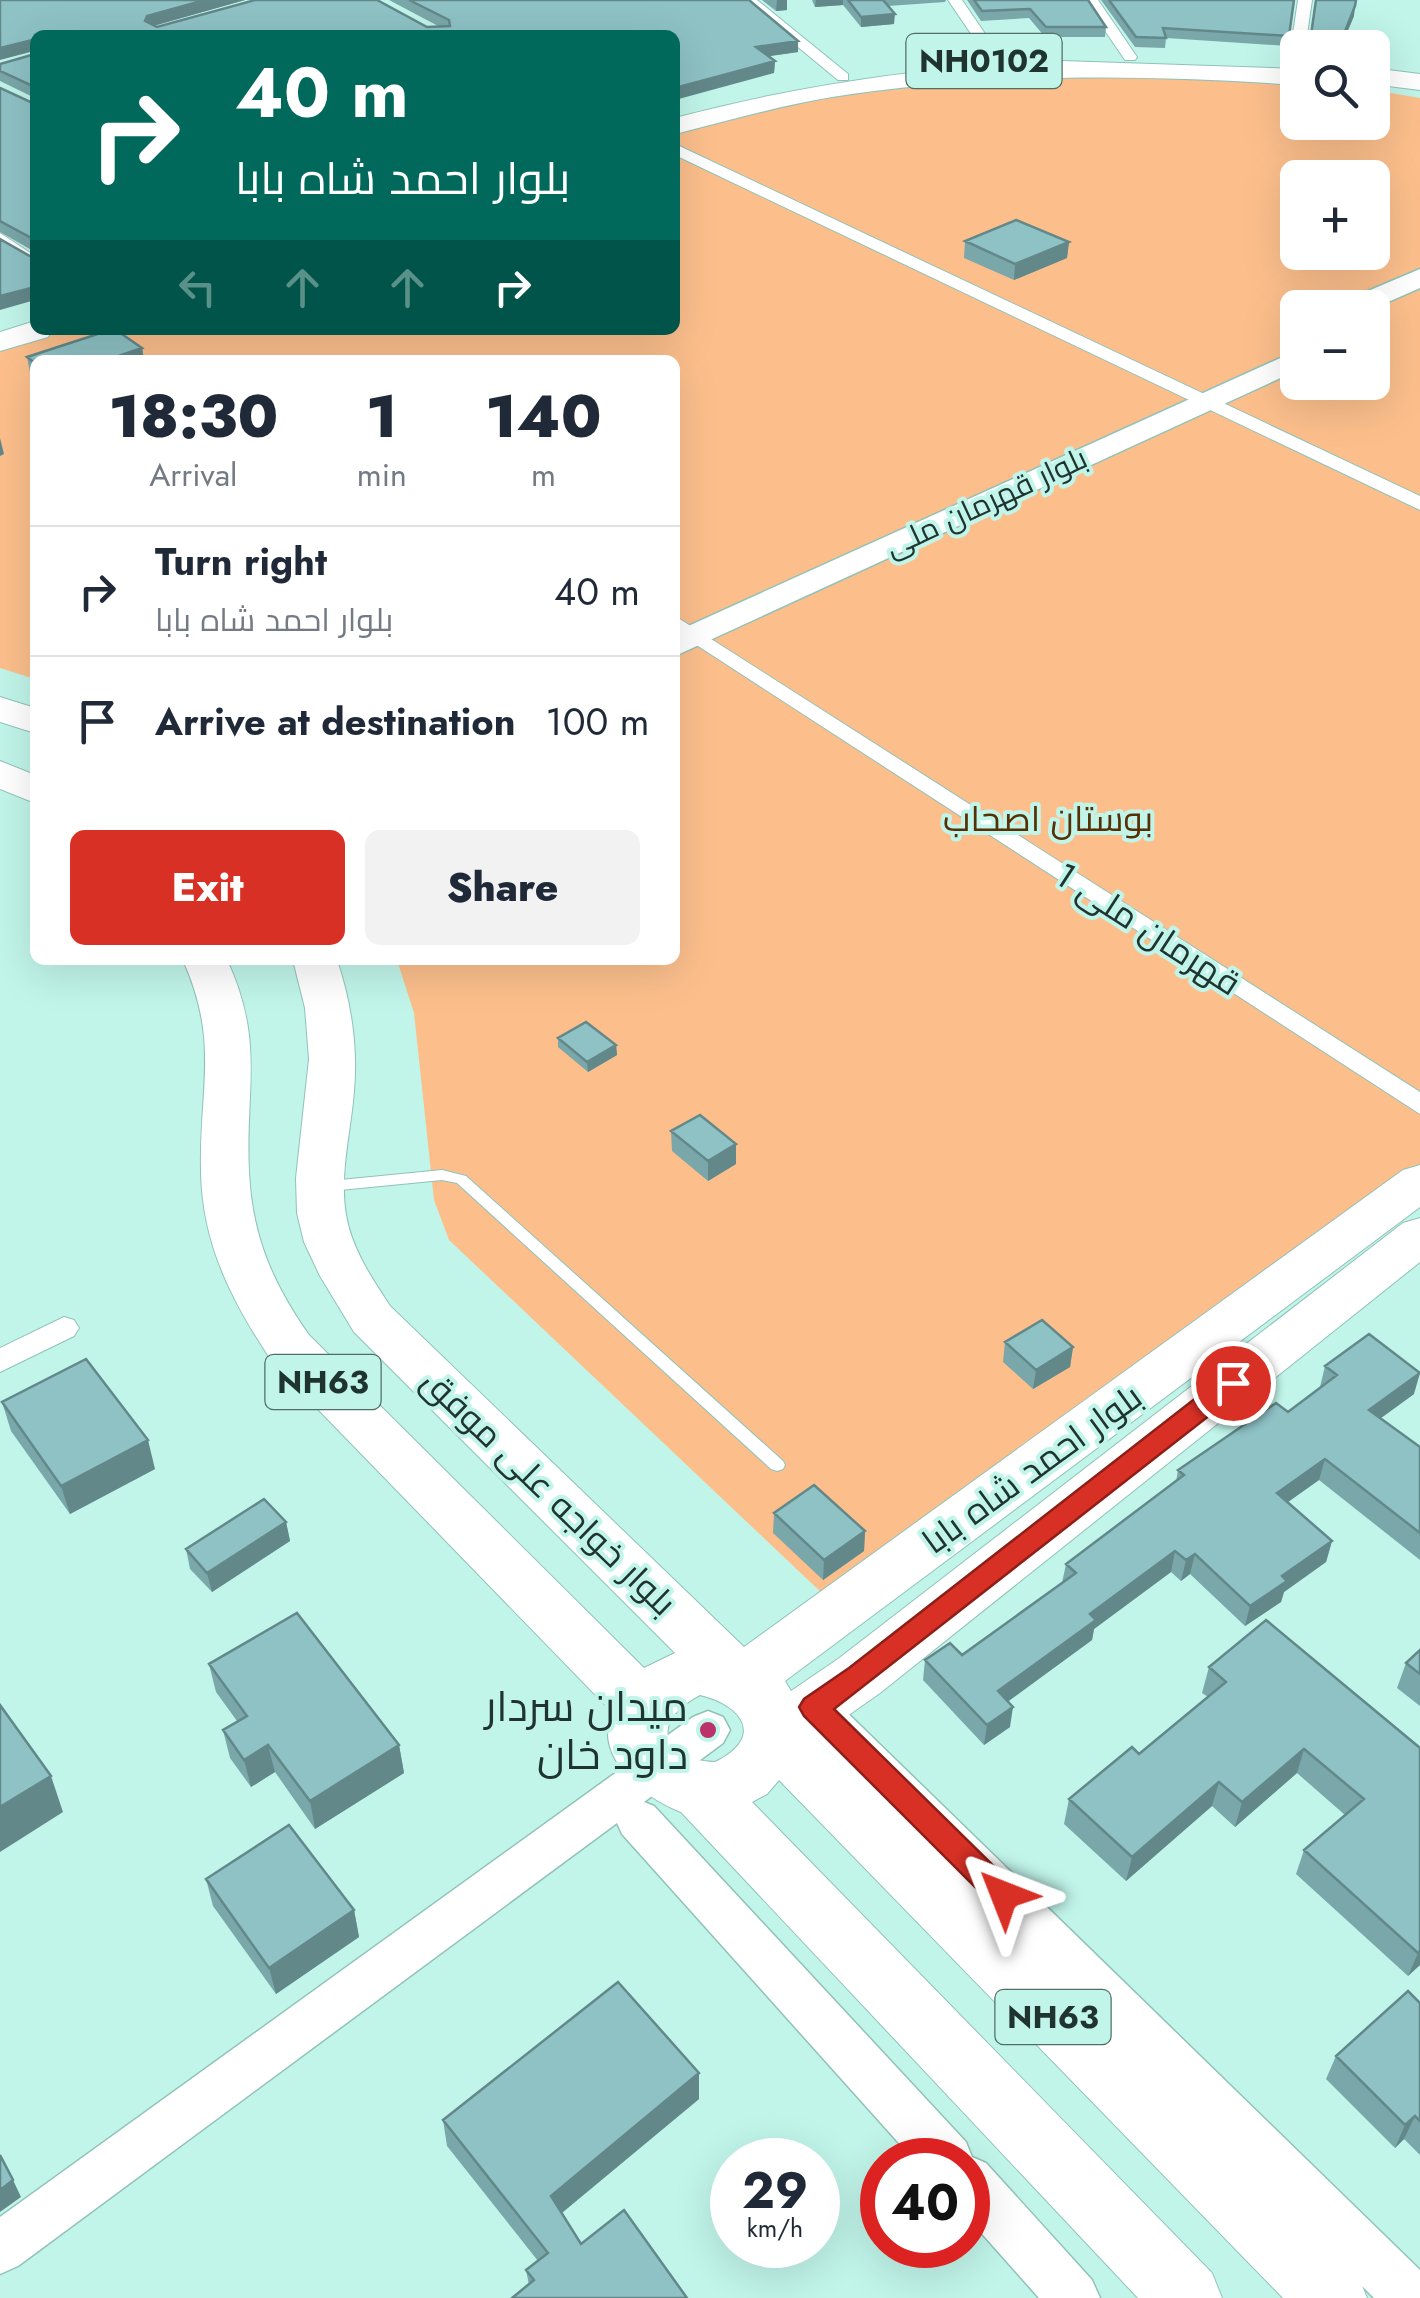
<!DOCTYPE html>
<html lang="en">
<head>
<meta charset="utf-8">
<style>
	:root { --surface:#fff; --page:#f2f2f3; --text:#1f2937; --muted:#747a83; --line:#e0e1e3; --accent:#d93025 }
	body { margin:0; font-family:Jost,Cairo,sans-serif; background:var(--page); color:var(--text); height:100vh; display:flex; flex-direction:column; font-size:38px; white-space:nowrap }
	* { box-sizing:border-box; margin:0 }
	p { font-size:32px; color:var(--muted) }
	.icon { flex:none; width:55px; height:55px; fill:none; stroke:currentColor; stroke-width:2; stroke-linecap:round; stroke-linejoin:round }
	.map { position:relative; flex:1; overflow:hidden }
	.drawer { position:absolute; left:30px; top:355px; width:650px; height:610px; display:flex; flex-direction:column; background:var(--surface); border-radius:15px; box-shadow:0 10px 40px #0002 }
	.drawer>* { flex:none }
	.banner { position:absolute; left:30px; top:30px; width:650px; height:305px; border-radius:15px; box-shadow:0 10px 40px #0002; background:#00695c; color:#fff; overflow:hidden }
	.tools { position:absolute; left:1280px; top:30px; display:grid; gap:20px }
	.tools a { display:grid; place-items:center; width:110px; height:110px; border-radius:15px; background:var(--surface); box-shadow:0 10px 40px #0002; font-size:50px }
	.speed { position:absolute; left:710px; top:2138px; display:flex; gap:20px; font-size:50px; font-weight:700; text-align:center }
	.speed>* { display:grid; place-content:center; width:130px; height:130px; border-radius:50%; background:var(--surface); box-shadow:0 10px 40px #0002; line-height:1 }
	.speed small { font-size:25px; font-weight:400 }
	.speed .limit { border:15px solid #d22; background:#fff; color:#111 }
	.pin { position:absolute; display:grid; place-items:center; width:85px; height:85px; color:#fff; margin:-42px; border:5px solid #fff; border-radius:50%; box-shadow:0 2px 10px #0007 }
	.me { position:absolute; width:110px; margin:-55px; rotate:315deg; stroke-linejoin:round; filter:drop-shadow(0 0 8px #0008) }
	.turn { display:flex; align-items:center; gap:35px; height:210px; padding:0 40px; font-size:45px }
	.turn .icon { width:130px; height:130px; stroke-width:2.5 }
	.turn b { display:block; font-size:70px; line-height:85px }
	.lanes { display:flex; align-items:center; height:95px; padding:0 40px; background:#0003; justify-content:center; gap:50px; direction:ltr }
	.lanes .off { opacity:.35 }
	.eta { display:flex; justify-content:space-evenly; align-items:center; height:170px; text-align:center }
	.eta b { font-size:60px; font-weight:800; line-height:70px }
	.primary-button { display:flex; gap:20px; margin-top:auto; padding:20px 40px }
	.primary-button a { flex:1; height:115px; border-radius:15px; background:var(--accent); color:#fff; font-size:40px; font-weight:800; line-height:115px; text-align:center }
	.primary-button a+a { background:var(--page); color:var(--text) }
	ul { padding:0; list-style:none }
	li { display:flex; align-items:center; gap:30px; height:130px; padding:0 40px; border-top:2px solid var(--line) }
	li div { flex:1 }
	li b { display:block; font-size:38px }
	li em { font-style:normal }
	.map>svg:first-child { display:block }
	.green { fill:#fcbf8c; fill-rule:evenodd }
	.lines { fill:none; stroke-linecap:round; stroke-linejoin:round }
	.service-casing { stroke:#90c2b8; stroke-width:2 }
	.minor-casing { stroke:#90c2b8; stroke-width:2 }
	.tertiary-casing { stroke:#90c2b8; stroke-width:3 }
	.primary-casing { stroke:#90c2b8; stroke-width:3 }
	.trunk-casing { stroke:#90c2b8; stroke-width:2 }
	.service { fill:#fff; fill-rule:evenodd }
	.minor { fill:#fff; fill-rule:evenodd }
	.tertiary { fill:#fff; fill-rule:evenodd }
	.primary { fill:#fff; fill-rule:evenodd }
	.trunk { fill:#fff; fill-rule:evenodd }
	.wall { fill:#7aa7a9 }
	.shaded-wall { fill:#63888a }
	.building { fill:#8ec2c5; stroke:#63888a; stroke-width:2.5 }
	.route { fill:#d93025; stroke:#8d1f18; stroke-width:2.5 }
	.poi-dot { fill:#bb3169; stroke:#c1f5ea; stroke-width:4 }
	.labels { text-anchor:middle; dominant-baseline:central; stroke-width:8; stroke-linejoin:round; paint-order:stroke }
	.far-street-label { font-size:30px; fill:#1f332f; stroke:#c1f5ea }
	.shield { fill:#c1f5ea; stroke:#506d67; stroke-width:2.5 }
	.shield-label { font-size:32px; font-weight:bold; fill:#1f332f }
	.park-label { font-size:35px; fill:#572f05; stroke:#c1f5ea }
	.street-label { font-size:35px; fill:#1f332f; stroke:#c1f5ea }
	.near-poi-label { font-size:42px; fill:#1f332f; stroke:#c1f5ea; text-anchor:end }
</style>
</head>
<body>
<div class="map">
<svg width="1420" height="2298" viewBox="0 0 1420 2298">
	<rect width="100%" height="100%" fill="#c1f5ea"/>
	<path class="green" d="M1001,73L1297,79L1298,122H1372L1373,90L1420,98V1172L825,1596L449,1240L434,1200L414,1013L397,960H675V360H35V679L0,668V348L56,330H675V129L805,96ZM1298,178H1372V252H1298ZM1298,308H1372V382H1298Z"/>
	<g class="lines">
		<defs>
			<path id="service" d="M442,1170L466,1176L783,1461L785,1465L783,1469L777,1471L771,1469L457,1183L442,1180L330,1191L323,1186L330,1181Z"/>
			<path id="minor" d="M741,0H757L848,74V80H838Z
				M948,0H962L1003,60L1001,63H991Z
				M1084,0H1098L1137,57L1135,60H1125Z
				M1298,0H1312L1305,48H1298V52L1291,48Z
				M675,144L1420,496V510L675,155Z
				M0,233L35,256V269L0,246Z
				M675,616L1420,1092V1114L675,631Z
				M64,1317L74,1320L79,1328L74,1336L0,1372V1348Z"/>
			<path id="tertiary" d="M813,1688L828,1694L1420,2270V2298H1374L798,1720L791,1707L798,1694Z
				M708,1711L723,1717L730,1730L723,1743L644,1802L654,1806L966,2142L972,2157L986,2163L1092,2280L1100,2298H1039L968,2218V2160H914L622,1834L617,1823L18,2266L0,2274V2217L693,1717Z"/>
			<path id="primary" d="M1420,269V288L1372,309L1338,308L1342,302Z
				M1298,350V370L675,656V632Z"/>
			<path id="trunk" d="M1062,61L1298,69V85C1141,74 987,73 832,97C778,106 727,121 675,134V118C803,84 930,66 1062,61Z
				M1372,68L1420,74V90L1372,84Z
				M35,321V330H52L48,337L0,351V332Z
				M0,697L35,708V733L0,722Z
				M0,761L35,775V803L0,789Z
				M183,960H227C265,1042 245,1088 249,1172C252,1236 273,1284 309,1335L644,1668L675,1653L354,1332L320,1276L304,1242L297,1213L296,1178L309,1059L305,1008L293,960H337C351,1002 358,1046 354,1091C351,1132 339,1173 346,1215C352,1249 371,1277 390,1306L744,1647L1403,1170L1420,1165V1207L785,1681L791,1691L838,1659L1403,1223L1420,1218V1262L880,1693L816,1738L1357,2273L1367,2298H1283L779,1780L767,1794L752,1802L1212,2273L1222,2298H1138L681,1812C644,1798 593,1758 612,1712L273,1363C233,1303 202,1245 201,1171C199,1088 220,1043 183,960ZM700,1695C745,1706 764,1738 715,1762C660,1760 650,1721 700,1695Z"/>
		</defs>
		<use href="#service" class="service-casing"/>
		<use href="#minor" class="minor-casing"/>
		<use href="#tertiary" class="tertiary-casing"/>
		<use href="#primary" class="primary-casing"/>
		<use href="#trunk" class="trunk-casing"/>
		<use href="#service" class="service"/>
		<use href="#minor" class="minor"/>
		<use href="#tertiary" class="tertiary"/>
		<use href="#primary" class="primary"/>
		<use href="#trunk" class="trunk"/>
	</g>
	<path class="wall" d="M0,0H245L154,26L157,27H440L389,0H749L798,52L768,56L775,61L774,73L35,35V52Z
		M762,0H787V10L776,11Z
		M812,0H946L945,2L888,6L894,24L861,27L843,5L815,7Z
		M967,0H1088L1106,27L1105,37H1045L1029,18L981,21Z
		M1101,0H1294L1288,46L1166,38L1165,48L1135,47Z
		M1316,1L1354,16L1341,48L1309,45Z
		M35,54V98L0,81V64Z
		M0,88L35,104V252L0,232Z
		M965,241L1069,242L1067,258L1014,280L964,258Z
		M142,348L144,360H35V385L32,383L27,357Z
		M558,1038L616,1045L617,1055L588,1072L558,1047Z
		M671,1131L736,1164L708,1181L672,1151Z
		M1005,1342L1073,1347L1070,1367L1033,1389L1003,1362Z
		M1325,1366L1414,1394L1381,1418L1420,1447V1560L1319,1480L1288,1502L1332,1541L1326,1562L1284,1592L1281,1602L1245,1626L1190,1574L1181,1581L1171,1572L1094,1629L1092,1640L1008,1701L1010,1727L984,1745L923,1680L925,1660L962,1655L1062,1583L1066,1564L1176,1482L1178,1470L1288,1412L1320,1387Z
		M2,1402L155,1469L70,1514L11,1431Z
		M774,1513L865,1531L864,1551L823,1580L773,1533Z
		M286,1522L290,1541L212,1592L190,1569L186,1549Z
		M1420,1650V1706L1397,1688L1406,1663Z
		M209,1664L399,1745L404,1773L315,1829L275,1772L251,1787L230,1758L223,1730L237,1721L216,1692Z
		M1209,1667L1420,1748V1965L1408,1976L1296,1874L1304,1850L1345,1815L1297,1773L1235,1827L1212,1806L1126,1881L1064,1824L1069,1799L1139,1754L1208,1697L1202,1693Z
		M206,1879L354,1910L359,1937L276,1994L213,1906Z
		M1420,2003V2155L1404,2139L1395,2148L1326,2079L1336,2056Z
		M699,2099L562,2213L581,2244L529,2285L526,2270L538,2261L447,2146L443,2120Z"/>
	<path class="shaded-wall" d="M205,0H245L149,27L145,21L147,16Z
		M777,0H787V10L776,11Z
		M816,0H843V5L815,7Z
		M1355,6L1354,16L1340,48L1342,39Z
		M895,14L894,24L861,27V17Z
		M32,40L34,51L0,60V48Z
		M798,41V52L756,58V47Z
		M775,61L774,73L675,100V88Z
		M1069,242L1067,258L1014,280L1015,264Z
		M35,287V300L0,310V296Z
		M142,348L144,360H107Z
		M0,438L4,454L0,456Z
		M616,1045L617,1055L588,1072L587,1062Z
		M736,1144V1164L708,1181V1161Z
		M1073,1347L1070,1367L1033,1389L1036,1370Z
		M1420,1373L1414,1394L1363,1431L1369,1410Z
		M148,1440L155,1469L70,1514L61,1486Z
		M1325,1459L1319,1480L1271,1514L1277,1493Z
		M286,1522L290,1541L212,1592L207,1573Z
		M865,1531L864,1551L823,1580L824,1560Z
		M1332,1541L1326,1562L1284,1592L1281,1602L1245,1626L1250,1606L1282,1576Z
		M1175,1551L1171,1572L1094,1629L1092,1640L995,1711L998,1691L1090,1614Z
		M1195,1554L1190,1574L1181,1581L1186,1560Z
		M1013,1707L1010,1727L984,1745L987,1725Z
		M268,1745L275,1772L251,1787L244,1760Z
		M399,1745L404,1773L315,1829L310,1801Z
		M1304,1749L1297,1773L1235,1827L1242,1802Z
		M51,1776L63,1812L0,1852V1807Z
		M1219,1782L1212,1806L1126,1881L1132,1857Z
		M354,1910L359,1937L276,1994L269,1968Z
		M1420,1951V1965L1408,1976L1418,1953Z
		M699,2073V2099L553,2220L551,2196Z
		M1415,2116L1404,2139L1395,2148L1405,2125Z
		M13,2180L21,2197L0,2212V2190Z"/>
	<path class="building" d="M0,0H205L147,16L145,21L157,27L255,0H377L427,27L450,26L449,20L409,0H749L798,41L756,47L775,61L675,88V35H35V42L32,40L0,48Z
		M848,0H883L895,14L861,17Z
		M974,0H1088L1106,27H1046L1030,9L982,11Z
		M1109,0H1294L1289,36L1163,28L1166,38L1136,37Z
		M1316,0H1356L1355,6L1342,39L1311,35Z
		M35,54V93V87L0,71V64Z
		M0,88L35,104V250V240L0,221Z
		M1016,220L1069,242L1015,264L965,241Z
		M0,239L35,259V287L0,296Z
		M110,330H116L142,348L107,360H35V363L27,357Z
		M586,1022L616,1045L587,1062L558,1038Z
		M700,1115L736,1144L708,1161L671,1131Z
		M1042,1320L1073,1347L1036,1370L1005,1342Z
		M1369,1334L1420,1373L1369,1410L1420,1447V1533L1325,1459L1277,1493L1332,1541L1282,1576L1287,1581L1250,1606L1195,1554L1186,1560L1175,1551L1090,1614L1096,1620L998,1691L1013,1707L987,1725L925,1660L950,1643L962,1655L1076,1573L1066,1564L1184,1475L1178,1470L1276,1403L1288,1412L1337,1375L1325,1366Z
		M86,1359L148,1440L61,1486L2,1402Z
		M814,1485L865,1531L824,1560L774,1513Z
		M264,1499L286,1522L207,1573L186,1549Z
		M297,1613L399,1745L310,1801L268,1745L244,1760L223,1730L247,1716L209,1664Z
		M1266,1620L1420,1748V1951L1418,1953L1304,1850L1364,1799L1304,1749L1242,1802L1219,1782L1132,1857L1069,1799L1132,1747L1139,1754L1226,1682L1209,1667Z
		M1420,1650V1674L1406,1663Z
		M0,1705L51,1776L0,1807Z
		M289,1825L354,1910L269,1968L206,1879Z
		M618,1982L699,2073L551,2196L581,2244L624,2210L687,2298H512L534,2280L526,2270L548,2253L443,2120Z
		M1408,1991L1420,2003V2121L1415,2116L1405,2125L1336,2056Z
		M0,2155L13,2180L0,2190Z"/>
	<path class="route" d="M1233,1373L1242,1376L1246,1383L1242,1390L834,1709L1014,1886L1019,1895L1014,1905L1004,1909L993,1905L804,1716L799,1707L804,1699L849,1668L1224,1376Z"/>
	<circle class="poi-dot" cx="708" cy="1730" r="10"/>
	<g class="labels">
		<g class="far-street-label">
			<text transform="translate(986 502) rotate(-25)">بلوار قهرمان ملی</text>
		</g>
		<g class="shield">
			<rect x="906.5" y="34" width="155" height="54" rx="8"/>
			<rect x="265.5" y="1355" width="115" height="54" rx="8"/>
			<rect x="995.5" y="1990" width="115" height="54" rx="8"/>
		</g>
		<g class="shield-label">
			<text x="984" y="61">NH0102</text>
			<text x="323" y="1382">NH63</text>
			<text x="1053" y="2017">NH63</text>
		</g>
		<g class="park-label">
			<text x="1048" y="819">بوستان اصحاب</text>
		</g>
		<g class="street-label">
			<text transform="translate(1148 929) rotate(33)">قهرمان ملی 1</text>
			<text transform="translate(1032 1469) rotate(-36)">بلوار احمد شاه بابا</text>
			<text transform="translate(549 1492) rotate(44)">بلوار خواجه علی موفق</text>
		</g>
		<g class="near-poi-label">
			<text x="688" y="1706">میدان سردار<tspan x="688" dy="48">داود خان</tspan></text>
		</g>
	</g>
</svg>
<div class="tools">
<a><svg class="icon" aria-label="search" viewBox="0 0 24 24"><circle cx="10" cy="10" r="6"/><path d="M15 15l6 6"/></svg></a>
<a>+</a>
<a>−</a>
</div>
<div class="speed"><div>29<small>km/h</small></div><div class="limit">40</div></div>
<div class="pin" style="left:1233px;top:1383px;background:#d93025"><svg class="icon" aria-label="arrive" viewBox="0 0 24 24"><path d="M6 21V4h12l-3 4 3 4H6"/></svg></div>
<svg class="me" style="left:1004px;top:1895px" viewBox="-20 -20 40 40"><path d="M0-17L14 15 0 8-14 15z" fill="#d93025" stroke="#fff" stroke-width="4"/></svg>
<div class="banner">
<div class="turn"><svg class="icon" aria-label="right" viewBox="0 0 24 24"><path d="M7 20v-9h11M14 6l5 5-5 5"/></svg><div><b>40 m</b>بلوار احمد شاه بابا</div></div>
<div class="lanes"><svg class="icon off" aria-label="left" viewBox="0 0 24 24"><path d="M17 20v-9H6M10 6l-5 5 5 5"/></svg><svg class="icon off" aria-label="ahead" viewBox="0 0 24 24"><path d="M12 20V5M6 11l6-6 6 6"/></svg><svg class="icon off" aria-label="ahead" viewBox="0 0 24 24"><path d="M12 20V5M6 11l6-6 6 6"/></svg><svg class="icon" aria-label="right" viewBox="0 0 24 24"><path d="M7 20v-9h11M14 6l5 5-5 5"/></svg></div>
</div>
<section class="drawer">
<div class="eta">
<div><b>18:30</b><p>Arrival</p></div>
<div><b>1</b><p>min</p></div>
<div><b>140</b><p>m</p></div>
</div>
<ul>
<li><svg class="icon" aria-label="right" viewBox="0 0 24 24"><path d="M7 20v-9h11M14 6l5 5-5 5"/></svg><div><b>Turn right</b><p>بلوار احمد شاه بابا</p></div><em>40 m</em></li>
<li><svg class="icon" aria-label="arrive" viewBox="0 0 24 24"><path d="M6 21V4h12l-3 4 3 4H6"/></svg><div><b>Arrive at destination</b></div><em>100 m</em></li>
</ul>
<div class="primary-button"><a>Exit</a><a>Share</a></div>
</section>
</div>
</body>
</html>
